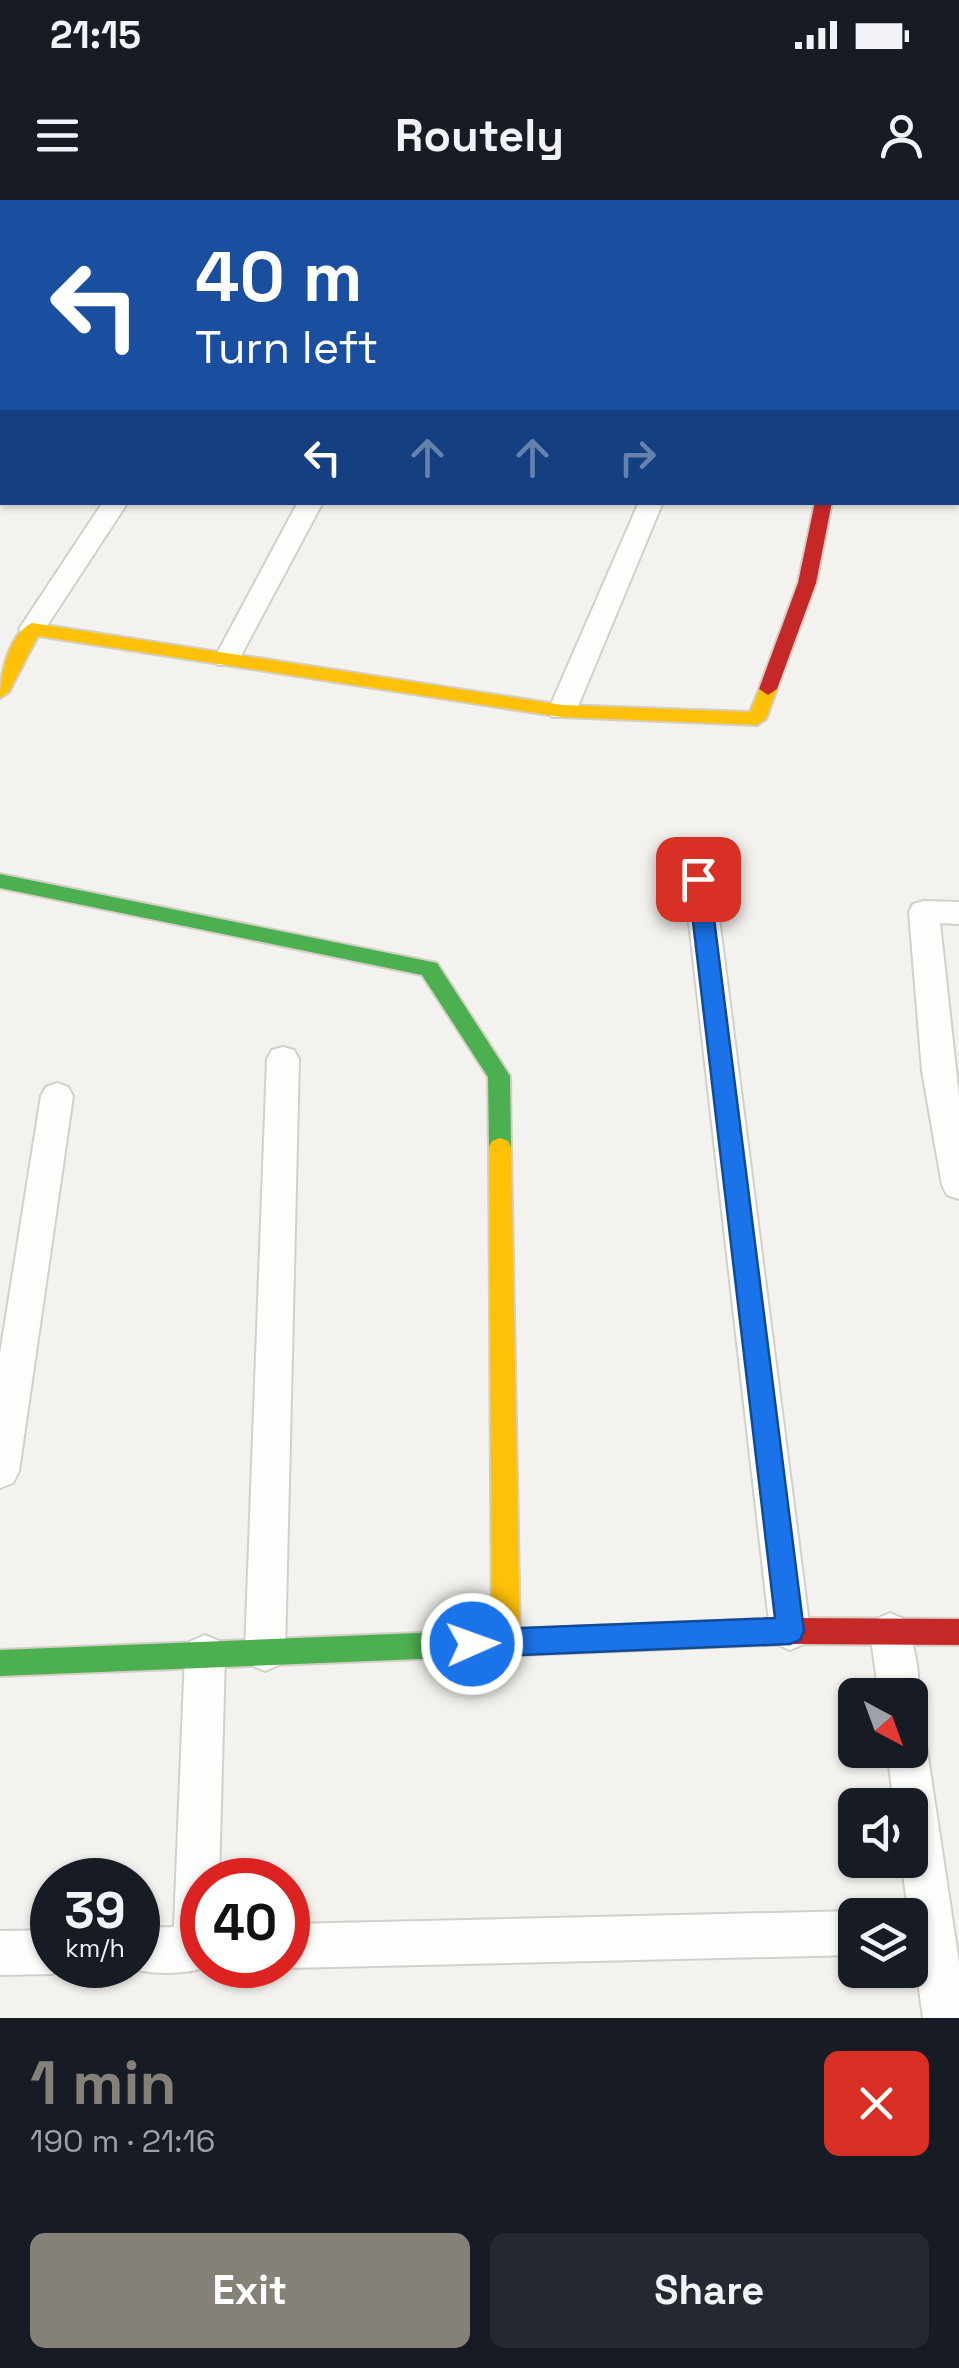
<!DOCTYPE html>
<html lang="en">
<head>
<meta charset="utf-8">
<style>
	:root { --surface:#171b24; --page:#242831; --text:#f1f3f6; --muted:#9ea1a6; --accent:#868178 }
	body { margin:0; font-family:"Space Grotesk",sans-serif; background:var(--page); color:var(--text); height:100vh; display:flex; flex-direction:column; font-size:38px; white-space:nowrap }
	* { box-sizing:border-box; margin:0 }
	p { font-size:32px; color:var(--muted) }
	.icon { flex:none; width:55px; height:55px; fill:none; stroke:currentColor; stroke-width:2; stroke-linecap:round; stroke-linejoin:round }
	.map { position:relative; height:1818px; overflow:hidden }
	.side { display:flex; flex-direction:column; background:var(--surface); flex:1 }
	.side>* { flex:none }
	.hud { position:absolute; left:0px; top:0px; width:960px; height:305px; box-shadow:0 2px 8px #0004; background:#1a4fa0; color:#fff; overflow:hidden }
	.needle { width:65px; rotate:139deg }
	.fabs { position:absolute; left:838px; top:1478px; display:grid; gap:20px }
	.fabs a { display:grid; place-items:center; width:90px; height:90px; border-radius:15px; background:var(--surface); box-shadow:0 2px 8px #0004; font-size:50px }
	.speed { position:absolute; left:30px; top:1658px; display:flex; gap:20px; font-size:50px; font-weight:700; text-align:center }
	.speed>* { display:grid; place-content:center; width:130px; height:130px; border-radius:50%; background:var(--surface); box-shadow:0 2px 8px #0004; line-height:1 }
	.speed small { font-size:25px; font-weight:400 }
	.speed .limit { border:15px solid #d22; background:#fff; color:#111 }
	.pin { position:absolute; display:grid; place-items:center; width:85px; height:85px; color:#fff; margin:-42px; border-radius:20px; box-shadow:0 5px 15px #0006 }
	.me { position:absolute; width:110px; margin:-55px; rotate:88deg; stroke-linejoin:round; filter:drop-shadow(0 0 8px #0008) }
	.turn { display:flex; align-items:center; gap:35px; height:210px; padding:0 30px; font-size:45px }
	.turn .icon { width:130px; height:130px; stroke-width:2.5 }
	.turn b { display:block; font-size:70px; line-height:85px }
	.lanes { display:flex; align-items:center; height:95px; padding:0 30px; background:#0003; justify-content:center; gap:50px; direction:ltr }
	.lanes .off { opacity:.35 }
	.round { display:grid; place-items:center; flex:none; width:105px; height:105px; border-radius:15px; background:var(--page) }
	.summary { display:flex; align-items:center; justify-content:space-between; height:170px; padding:0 30px }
	h1 { font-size:60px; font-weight:700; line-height:75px; color:var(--accent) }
	.primary-button { display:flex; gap:20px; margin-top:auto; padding:20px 30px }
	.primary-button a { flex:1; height:115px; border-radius:15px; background:var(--accent); color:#fff; font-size:40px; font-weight:700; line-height:115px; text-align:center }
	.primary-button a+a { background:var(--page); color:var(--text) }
	.status { display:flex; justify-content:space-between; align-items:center; height:70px; padding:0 50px; background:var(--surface); direction:ltr }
	.status svg { height:28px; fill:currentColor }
	header { display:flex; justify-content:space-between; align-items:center; height:130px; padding:0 30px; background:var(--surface); font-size:45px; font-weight:700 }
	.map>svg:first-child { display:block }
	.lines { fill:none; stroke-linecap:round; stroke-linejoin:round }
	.street-casing { stroke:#d2d0cb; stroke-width:4 }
	.fast-casing { stroke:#d3cfc5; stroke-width:4 }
	.slow-casing { stroke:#d3cfc5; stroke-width:4 }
	.jam-casing { stroke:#d3cfc5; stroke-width:4 }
	.street { fill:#fdfdfc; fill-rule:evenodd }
	.fast { fill:#4caf50; fill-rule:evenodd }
	.slow { fill:#ffc107; fill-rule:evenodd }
	.jam { fill:#c62828; fill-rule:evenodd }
	.route { fill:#1a73e8; stroke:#114b97; stroke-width:2.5 }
</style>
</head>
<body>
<div class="status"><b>21:15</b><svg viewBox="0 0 49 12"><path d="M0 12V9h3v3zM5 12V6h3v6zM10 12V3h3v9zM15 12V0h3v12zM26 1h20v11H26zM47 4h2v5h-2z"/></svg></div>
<header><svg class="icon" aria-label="menu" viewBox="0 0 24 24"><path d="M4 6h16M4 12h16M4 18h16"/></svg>Routely<svg class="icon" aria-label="person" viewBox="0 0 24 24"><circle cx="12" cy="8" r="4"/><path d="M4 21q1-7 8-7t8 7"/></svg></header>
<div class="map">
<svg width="959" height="1818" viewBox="0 0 959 1818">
	<rect width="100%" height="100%" fill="#f4f2ee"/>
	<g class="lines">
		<defs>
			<path id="street" d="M114,0H150L151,2H115Z
				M878,0H898V2H878Z
				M103,302H128L41,435H23L19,429Z
				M298,302H323L236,465H218L214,459Z
				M639,302H663L576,511L572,517H552L548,511Z
				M699,668L709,672L714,679L810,1431L804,1444L790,1450L776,1444L770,1431L684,679L689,672Z
				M924,701L959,702V724L940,723L959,897V999L947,995L942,985L922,871L909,712L913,704Z
				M283,847L294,850L299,859L285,1452L279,1465L265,1471L251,1465L245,1452L267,859L272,850Z
				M57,883L68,887L73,896L19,1271L13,1283L0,1288V1154L41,896L46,887Z
				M890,1413L904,1419C914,1442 927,1491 910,1510V1495H879L870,1432L876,1419Z
				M205,1435L219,1441L225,1454L219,1680H202V1765H214C189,1775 146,1776 122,1765H138V1728L174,1727L185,1454L191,1441Z
				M910,1531L921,1536L927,1550L959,1763V1818H923L901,1660H910V1605H894L887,1550H910Z
				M855,1711L864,1715H855V1755L288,1768L281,1765H288V1724Z
				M52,1730V1765L67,1767L52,1774L0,1775V1731Z"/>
			<path id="fast" d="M0,674L437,763L510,876L511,947L508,953H492L489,947L488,877L422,775L0,688Z
				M790,1418L800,1422L804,1431L800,1440L790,1444L0,1476V1450Z"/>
			<path id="slow" d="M32,423L562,505L750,512L761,485H775L777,489L766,519L757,525L562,517L38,436L9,492L0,498C0,475 9,433 32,423Z
				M500,938L508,941L511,947L520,1442L516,1451L506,1455L496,1451L492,1442L489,947L492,941Z"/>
			<path id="jam" d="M815,302H832L816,383L777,489L768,495L759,489L798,383Z
				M790,1418L959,1419V1445L790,1444L780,1440L776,1431L780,1422Z"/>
		</defs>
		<use href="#street" class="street-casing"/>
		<use href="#fast" class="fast-casing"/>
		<use href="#slow" class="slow-casing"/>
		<use href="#jam" class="jam-casing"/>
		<use href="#street" class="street"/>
		<use href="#fast" class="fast"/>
		<use href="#slow" class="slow"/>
		<use href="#jam" class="jam"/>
	</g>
	<path class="route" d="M698,672L709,679L804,1431L800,1440L790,1444L472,1457L462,1453L458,1444L462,1434L472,1430L775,1418L688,679Z"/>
</svg>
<div class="fabs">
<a><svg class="needle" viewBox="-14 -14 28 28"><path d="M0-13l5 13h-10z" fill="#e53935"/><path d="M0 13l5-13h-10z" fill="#9ea1a6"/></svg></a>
<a><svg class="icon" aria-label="sound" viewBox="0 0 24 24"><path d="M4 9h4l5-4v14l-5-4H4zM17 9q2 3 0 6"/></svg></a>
<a><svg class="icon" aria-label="layers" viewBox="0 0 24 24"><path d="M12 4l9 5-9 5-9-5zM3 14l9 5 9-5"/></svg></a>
</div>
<div class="speed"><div>39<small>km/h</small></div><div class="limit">40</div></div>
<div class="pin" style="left:698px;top:679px;background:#d93025"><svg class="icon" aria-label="arrive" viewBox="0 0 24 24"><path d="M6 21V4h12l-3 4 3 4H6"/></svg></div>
<svg class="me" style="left:472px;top:1444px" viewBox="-20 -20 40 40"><circle r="17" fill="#1a73e8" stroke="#fff" stroke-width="3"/><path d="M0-11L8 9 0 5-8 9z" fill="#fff"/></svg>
<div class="hud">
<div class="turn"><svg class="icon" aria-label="left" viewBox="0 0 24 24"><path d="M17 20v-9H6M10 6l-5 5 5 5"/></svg><div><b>40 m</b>Turn left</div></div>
<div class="lanes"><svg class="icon" aria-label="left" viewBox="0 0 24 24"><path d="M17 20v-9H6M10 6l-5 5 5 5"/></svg><svg class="icon off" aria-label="ahead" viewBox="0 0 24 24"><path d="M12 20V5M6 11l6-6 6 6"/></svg><svg class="icon off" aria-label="ahead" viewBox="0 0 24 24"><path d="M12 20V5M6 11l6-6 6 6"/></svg><svg class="icon off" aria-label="right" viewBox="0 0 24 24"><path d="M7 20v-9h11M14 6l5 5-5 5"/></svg></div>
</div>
</div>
<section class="side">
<div class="summary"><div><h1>1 min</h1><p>190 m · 21:16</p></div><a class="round" style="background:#d93025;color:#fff"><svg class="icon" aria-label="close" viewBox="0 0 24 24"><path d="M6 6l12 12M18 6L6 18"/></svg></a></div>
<div class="primary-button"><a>Exit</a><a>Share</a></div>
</section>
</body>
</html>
